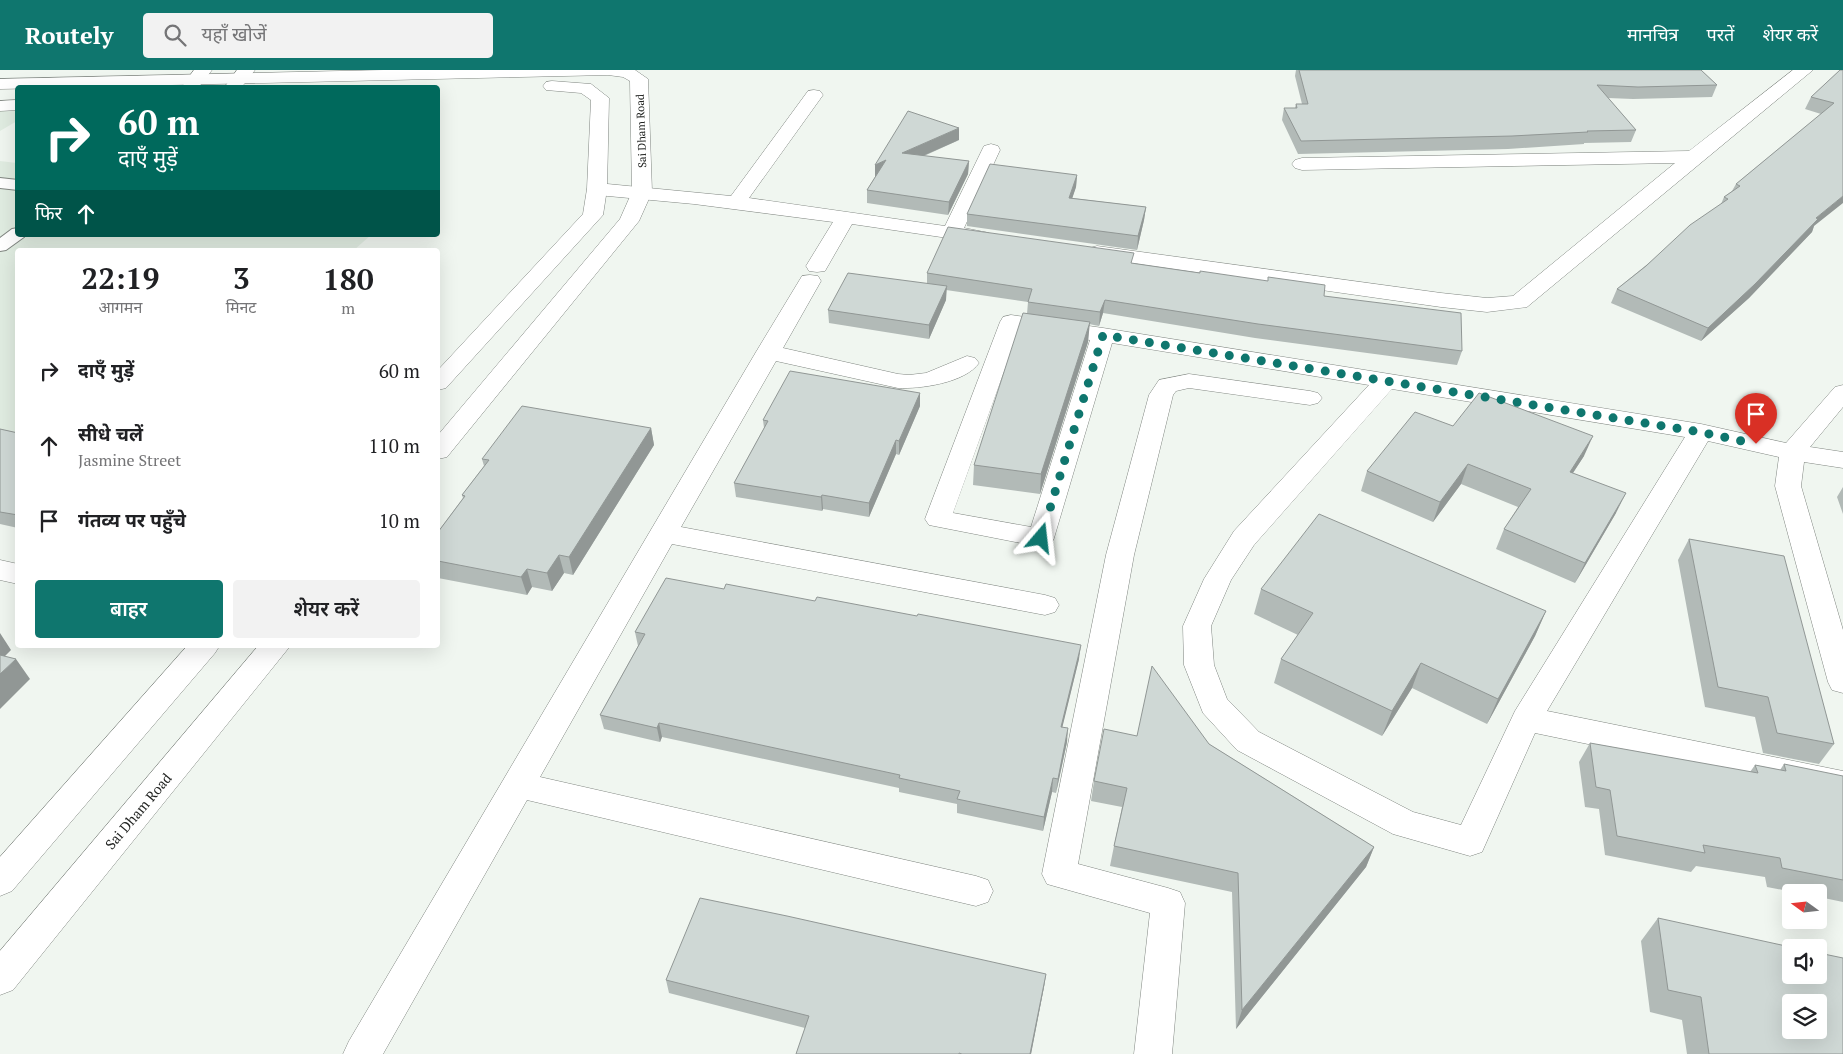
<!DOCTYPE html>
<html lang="hi">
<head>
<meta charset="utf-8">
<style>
	:root { --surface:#fff; --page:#f2f2f2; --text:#202124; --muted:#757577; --accent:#0f766e }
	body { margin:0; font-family:"PT Serif","Noto Sans Devanagari",serif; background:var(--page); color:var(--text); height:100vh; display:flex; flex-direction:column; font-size:19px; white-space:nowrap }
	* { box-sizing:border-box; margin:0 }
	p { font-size:16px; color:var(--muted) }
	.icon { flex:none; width:28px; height:28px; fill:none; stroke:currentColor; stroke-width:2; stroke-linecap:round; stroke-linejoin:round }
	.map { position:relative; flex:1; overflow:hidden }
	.panel { position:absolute; left:15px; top:178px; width:425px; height:400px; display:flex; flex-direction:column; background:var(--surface); border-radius:5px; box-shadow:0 5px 20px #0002 }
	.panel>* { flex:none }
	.guide { position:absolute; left:15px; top:15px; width:425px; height:152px; border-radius:5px; box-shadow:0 5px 20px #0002; background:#00695c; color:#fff; overflow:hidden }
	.needle { width:32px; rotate:285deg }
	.tools { position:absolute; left:1782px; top:814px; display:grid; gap:10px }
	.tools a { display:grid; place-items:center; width:45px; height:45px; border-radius:5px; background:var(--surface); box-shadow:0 5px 20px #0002; font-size:25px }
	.pin { position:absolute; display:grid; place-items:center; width:42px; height:42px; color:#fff; margin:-51px -21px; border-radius:50% 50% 50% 0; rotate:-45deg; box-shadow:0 0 5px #0007 }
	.pin .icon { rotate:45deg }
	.me { position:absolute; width:55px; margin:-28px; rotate:17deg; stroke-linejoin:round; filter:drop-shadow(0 0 4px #0008) }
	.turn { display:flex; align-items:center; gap:18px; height:105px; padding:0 20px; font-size:22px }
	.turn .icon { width:65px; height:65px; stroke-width:2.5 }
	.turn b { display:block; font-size:35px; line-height:42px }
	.then { display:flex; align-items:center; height:48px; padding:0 20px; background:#0003; gap:10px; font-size:19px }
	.eta { display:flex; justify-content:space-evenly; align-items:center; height:85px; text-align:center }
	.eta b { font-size:30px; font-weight:600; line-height:35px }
	.cta { display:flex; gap:10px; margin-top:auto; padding:10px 20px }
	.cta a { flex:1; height:58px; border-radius:5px; background:var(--accent); color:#fff; font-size:20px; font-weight:600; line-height:58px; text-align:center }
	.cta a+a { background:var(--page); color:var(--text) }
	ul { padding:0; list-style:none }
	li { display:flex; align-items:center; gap:15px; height:75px; padding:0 20px }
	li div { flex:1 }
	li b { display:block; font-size:19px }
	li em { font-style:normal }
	header { display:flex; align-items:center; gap:30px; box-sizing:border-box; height:70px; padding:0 25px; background:var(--accent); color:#fff }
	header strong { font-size:24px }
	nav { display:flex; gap:28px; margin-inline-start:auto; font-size:18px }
	.search { width:350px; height:45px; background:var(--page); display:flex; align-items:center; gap:12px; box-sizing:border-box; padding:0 18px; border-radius:5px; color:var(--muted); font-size:19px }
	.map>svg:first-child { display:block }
	.built { fill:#e0ece1 }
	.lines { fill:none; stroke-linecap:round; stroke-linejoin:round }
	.service-casing { stroke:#808681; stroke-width:2 }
	.minor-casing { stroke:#808681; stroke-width:1 }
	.tertiary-casing { stroke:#808681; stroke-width:1 }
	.service { fill:#fff; fill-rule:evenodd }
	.minor { fill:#fff; fill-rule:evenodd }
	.tertiary { fill:#fff; fill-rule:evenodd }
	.wall { fill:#b2bab7 }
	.shaded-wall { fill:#919795 }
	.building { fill:#cfd8d5; stroke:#919795; fill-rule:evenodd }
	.route { stroke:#0f766e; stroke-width:9; stroke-dasharray:0 16.2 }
	.labels { text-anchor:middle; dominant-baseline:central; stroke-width:4.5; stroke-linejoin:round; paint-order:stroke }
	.far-street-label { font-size:11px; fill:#222422; stroke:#fff }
	.street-label { font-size:14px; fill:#222422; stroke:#fff }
</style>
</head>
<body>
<header>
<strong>Routely</strong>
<div class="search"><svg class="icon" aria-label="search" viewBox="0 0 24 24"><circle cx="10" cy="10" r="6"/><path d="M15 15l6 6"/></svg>यहाँ खोजें</div>
<nav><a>मानचित्र</a><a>परतें</a><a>शेयर करें</a></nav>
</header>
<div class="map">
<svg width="1843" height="984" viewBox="0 0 1843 984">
	<rect width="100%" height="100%" fill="#f0f6f0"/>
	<path class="built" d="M17,38V51L0,61V39Z
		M0,91L17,93L18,165H371L354,180H18L17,365L0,362Z"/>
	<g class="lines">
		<defs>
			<path id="service" d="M0,108L18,110V120L0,118Z
				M18,158V165H25L24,167L6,180L0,181V168L12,159Z"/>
			<path id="minor" d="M194,0H212L198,18H181Z
				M237,0H255L241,18H224Z
				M1793,0H1813L1527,237L1487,242L1441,237L1097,188L1090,186L1087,182L1090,178L1097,176L1441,223L1487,228L1513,226L1675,93L1302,100L1295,98L1292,94L1295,90L1302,88L1689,81Z
				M814,20L820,21L823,25L749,128L945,156L982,80L984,76L991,74L998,76L1000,80L964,158L989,163L992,167L989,171L982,173L852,154L825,201L817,202L809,201L806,196L833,152L694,134L597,125L590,123L587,119L590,115L597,113L731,126L808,21Z
				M810,205L818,206L821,211L783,278L898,304L909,305L926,303L967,286L975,288L979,293C965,313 920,319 898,318L776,291L681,457L1045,525L1055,528L1059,535L1055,542L1045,545L672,474L540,707L976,806L988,810L993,821L988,832L976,836L527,730L383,984H343L349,971L756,282L802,206Z
				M1011,245L1103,258L1701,354L1786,373L1835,317L1843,315V337L1810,377L1843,382V398L1804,392L1801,416L1843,560V623L1832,620L1828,612L1775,416L1779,387L1708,371L1547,641L1843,701V727L1535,663L1482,782L1470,786L1393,764L1237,680L1203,643L1184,595L1183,556L1204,509L1234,461L1369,315L1112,273L1054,468L1051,475L1041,477L929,455L925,449L1000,252L1003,247ZM1019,260L1090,270L1031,457L953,443ZM1392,319L1685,367L1515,641L1461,755L1413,742L1259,662L1227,629L1214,595L1211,556L1231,510L1254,475Z
				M1189,304L1310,321L1318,323L1322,328L1318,333L1310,335L1189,318L1176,321L1173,325L1134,485L1078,794L1168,818L1180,822L1185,833L1172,984H1134L1150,843L1047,814L1042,804L1106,485L1149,325L1159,310Z
				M0,490L18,494V514L0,510Z"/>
			<path id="tertiary" d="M384,0H635L648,9L652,122L639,151L447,387L438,389V365L620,149L632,122L630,11L623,7L608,5L0,19V9Z
				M552,11L591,14L609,28L607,119L603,145L446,318L438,320V300L583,144L587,119L591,30L581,23L546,20L543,16L546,12Z
				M18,30V40L0,41V31Z
				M188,575H220L215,583L12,821L0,826V787Z
				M259,575H291L13,920L0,925V881Z"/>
		</defs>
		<use href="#service" class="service-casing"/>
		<use href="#minor" class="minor-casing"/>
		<use href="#tertiary" class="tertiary-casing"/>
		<use href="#service" class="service"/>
		<use href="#minor" class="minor"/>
		<use href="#tertiary" class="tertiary"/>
	</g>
	<path class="wall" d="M1296,0H1701L1717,15L1712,27L1633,29L1608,28L1636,60L1631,72L1584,73V74L1508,79L1298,84L1282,50L1284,38H1295L1296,34H1302L1295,6Z
		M1840,0L1814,156L1812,162L1749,228L1701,271L1611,233L1617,219L1721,134L1724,127L1732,121L1736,114L1821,44L1805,39L1811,27Z
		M959,70L924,86L969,91L968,104L948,145L867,133V120L875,107V95Z
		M1077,105L1076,117L1072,128L1146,137L1144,150L1137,180L967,156V144Z
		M1133,193L1324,226L1462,281L1457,295L1255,268L1103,243L1099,256L1089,254L1088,272L1040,424L973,415L974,395L1027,244L1028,232L946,220V230L929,269L829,253L828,240L927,214V203Z
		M920,323V336L899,385L896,384L869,447L823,439L822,441L736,427L734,413L764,358L763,350Z
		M1453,356L1584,386L1573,403L1616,443L1575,513L1496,479L1504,459L1518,437L1461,414L1433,452L1361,421L1367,401Z
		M651,358L654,375L573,505L564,503L552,521L532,517L527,525L438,508V462L463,428L462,425L484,396L482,389Z
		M0,359L18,363V458L0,454Z
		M1843,417V444L1837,427Z
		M1689,469L1834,674L1819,694L1763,683L1755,647L1705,637L1678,490Z
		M1261,519L1546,541L1535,566L1487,654L1412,618L1382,666L1274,613L1281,589L1298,565L1254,544Z
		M635,562L1079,589L1062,657L1067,672L1056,723L1052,722L1043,761L957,743V734L899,722V718L662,667L660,672L604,659L600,645L638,576Z
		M1137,666L1209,674L1374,777L1366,797L1236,959L1232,822L1110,796L1114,776L1122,737L1091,731L1094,711Z
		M1590,673L1750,702L1755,695L1780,700L1784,694L1843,707V832L1819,827V822H1794L1767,817L1765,807L1696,796L1691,802L1605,785L1599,739L1585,737L1579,692Z
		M1658,848L1843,984H1687L1682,950L1650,942L1641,871Z
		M1046,904L1044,917L1031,984H796L805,958L669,923L666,910Z"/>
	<path class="shaded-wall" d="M959,58V70L902,95V83Z
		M886,90L875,108V95Z
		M969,91L968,104L948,145L949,132Z
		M1077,105L1076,117L1068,141L1069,128Z
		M1843,126V133L1814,156L1812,162L1749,228L1701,271L1708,258L1816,148Z
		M1146,137L1144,150L1137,180L1138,166Z
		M947,216L946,230L929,269V255Z
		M1105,230L1103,243L1099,256L1100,242Z
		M1090,252L1088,272L1040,424L1041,404Z
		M920,323V336L899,385V371Z
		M651,358L654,375L573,505L569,487Z
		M1593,366L1584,386L1561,421L1570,402Z
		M896,370V384L869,447V433Z
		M1468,394L1461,414L1433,452L1440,432Z
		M1626,423L1616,443L1575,513L1585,493Z
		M822,425L823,439L822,441L821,427Z
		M559,485L564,503L552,521L547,503Z
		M527,499L532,517L527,525L521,507Z
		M1546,541L1535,566L1487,654L1498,629Z
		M0,563L11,580L0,591Z
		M1081,575L1079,589L1059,671L1061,657Z
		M16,589L30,609L0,639V604Z
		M1421,593L1412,618L1382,666L1392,641Z
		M659,653L662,667L660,672L657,658Z
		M1068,658L1067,672L1056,723L1058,709Z
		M1053,708L1052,722L1043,761L1044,747Z
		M1374,777L1366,797L1236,959L1242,940Z
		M1046,904L1044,917L1031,984H1030Z"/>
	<path class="building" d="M1299,0H1701L1717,15L1638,17L1597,15L1636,60L1587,61L1588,62L1512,66L1301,71L1284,38H1297L1296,34H1308Z
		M1840,0H1843V126L1816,148L1818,149L1755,214L1708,258L1617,219L1646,196L1690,155L1728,129L1724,127L1740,116L1736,114L1834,33L1811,27Z
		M908,41L959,58L902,83L969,91L949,132L867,120L886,90L875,95Z
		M990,94L1077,105L1069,128L1146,137L1138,166L967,144Z
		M948,157L1134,183L1131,193L1200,203V201L1268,211V207L1325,215L1324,226L1461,243L1462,281L1258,254L1105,230L1100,242L1028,232L1032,219L927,203Z
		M848,203L947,216L929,255L828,240Z
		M1023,243L1090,252L1041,404L974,395Z
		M790,301L920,323L899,371L896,370L869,433L822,425L821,427L734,413L768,351L763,350Z
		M1479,323L1593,366L1570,402L1626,423L1585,493L1504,459L1531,419L1468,394L1440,432L1367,401L1415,342L1453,356Z
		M522,336L651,358L569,487L559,485L547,503L527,499L521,507L438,491V462L465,426L462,425L489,390L482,389Z
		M0,359L18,363V445L0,442Z
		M1319,444L1546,541L1498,629L1421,593L1392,641L1281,589L1313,543L1261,519Z
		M1689,469L1784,486L1834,674L1777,663L1768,627L1718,617Z
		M666,508L724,519L726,514L815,531L817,527L917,546L918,544L1081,575L1061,657L1068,658L1058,709L1053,708L1044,747L957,729L960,721L899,708L900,705L659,653L657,658L600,645L645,564L635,562Z
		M0,585L16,589L0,604Z
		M1152,596L1209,674L1374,777L1242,940L1238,803L1114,776L1127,718L1094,711L1104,659L1137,666Z
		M1590,673L1758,703L1755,695L1786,701L1784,694L1843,706V810L1782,798L1780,788L1703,775L1705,783L1617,766L1610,720L1596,717Z
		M700,828L787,846L1046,904L1030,984H962L959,983V984H796L809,946L666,910Z
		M1658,848L1795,878H1791V905H1819V883L1843,888V984H1709L1701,927L1668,920ZM1791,932H1819V960H1791Z"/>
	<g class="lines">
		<path class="route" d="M1041,468L1103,265L1700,362L1756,374"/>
	</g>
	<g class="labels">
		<g class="far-street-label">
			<text transform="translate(641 61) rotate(-92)">Sai Dham Road</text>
		</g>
		<g class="street-label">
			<text transform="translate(138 741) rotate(-50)">Sai Dham Road</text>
		</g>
	</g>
</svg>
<div class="tools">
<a><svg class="needle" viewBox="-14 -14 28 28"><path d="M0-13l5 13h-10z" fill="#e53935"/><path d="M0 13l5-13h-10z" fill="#757577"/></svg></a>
<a><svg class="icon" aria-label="sound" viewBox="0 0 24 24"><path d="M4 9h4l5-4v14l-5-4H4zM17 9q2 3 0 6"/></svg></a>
<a><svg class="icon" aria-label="layers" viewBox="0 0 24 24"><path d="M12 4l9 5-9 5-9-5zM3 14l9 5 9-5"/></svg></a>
</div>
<div class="pin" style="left:1756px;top:374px;background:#d93025"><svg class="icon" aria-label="arrive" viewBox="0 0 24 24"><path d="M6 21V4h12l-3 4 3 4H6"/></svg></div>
<svg class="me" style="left:1041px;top:468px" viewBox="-20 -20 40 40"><path d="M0-17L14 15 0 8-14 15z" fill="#0f766e" stroke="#fff" stroke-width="4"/></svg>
<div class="guide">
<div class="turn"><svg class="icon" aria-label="right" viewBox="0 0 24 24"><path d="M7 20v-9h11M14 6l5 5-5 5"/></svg><div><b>60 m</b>दाएँ मुड़ें</div></div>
<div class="then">फिर<svg class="icon" aria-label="ahead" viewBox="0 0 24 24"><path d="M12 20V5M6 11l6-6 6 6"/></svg></div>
</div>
<section class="panel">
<div class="eta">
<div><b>22:19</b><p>आगमन</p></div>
<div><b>3</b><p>मिनट</p></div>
<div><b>180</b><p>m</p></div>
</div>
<ul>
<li><svg class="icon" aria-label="right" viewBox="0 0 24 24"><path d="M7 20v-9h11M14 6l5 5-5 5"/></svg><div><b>दाएँ मुड़ें</b></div><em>60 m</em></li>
<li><svg class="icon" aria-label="ahead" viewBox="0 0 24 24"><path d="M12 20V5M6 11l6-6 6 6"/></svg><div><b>सीधे चलें</b><p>Jasmine Street</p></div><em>110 m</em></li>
<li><svg class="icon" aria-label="arrive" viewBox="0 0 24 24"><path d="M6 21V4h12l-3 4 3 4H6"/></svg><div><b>गंतव्य पर पहुँचे</b></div><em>10 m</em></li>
</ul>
<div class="cta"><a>बाहर</a><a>शेयर करें</a></div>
</section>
</div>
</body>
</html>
